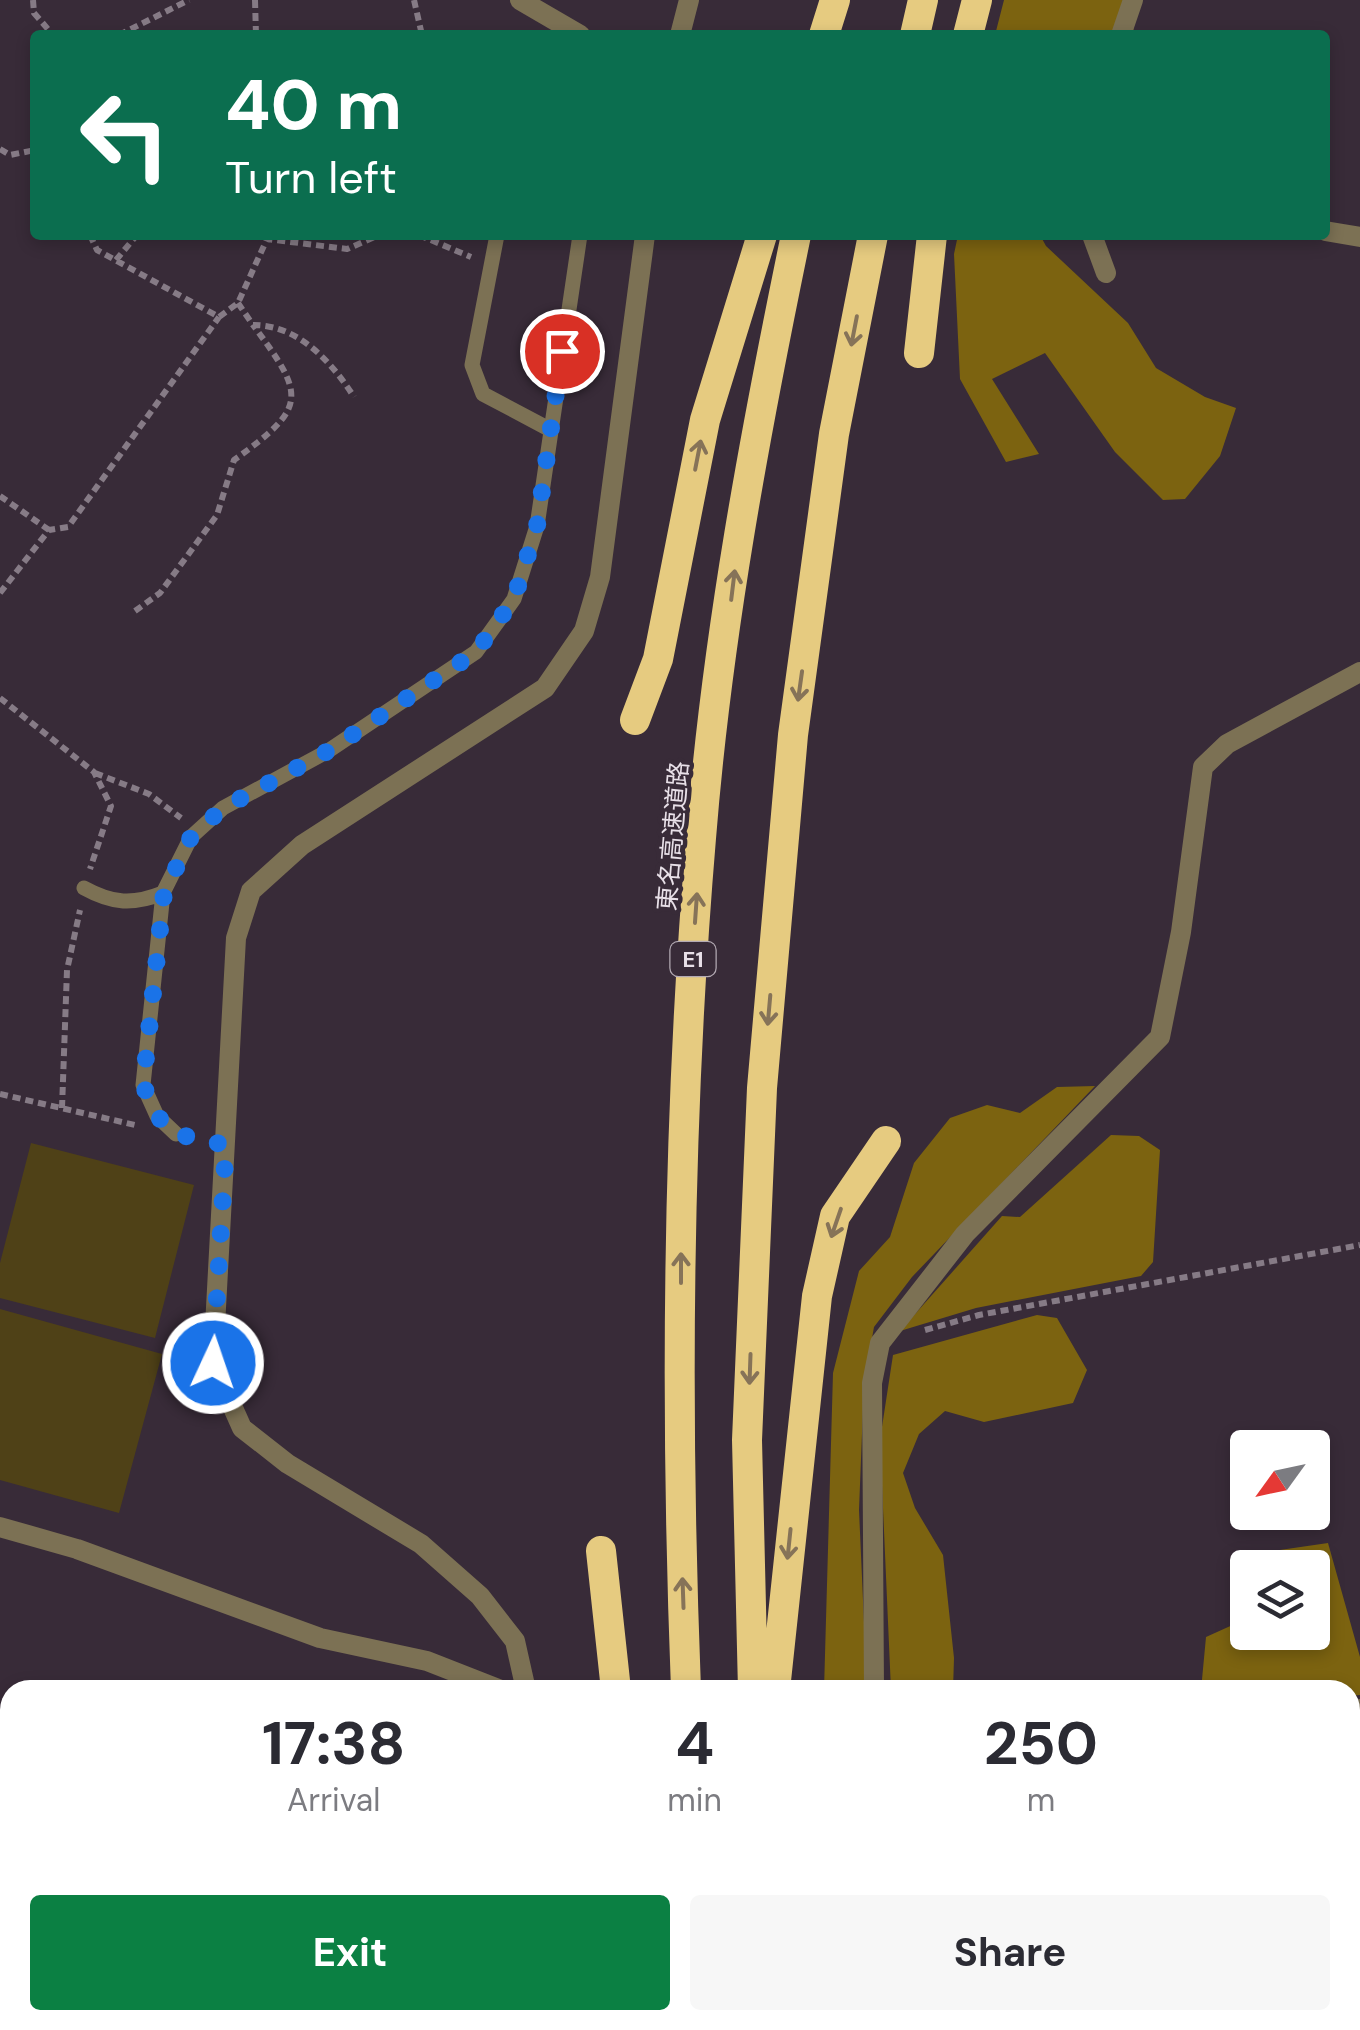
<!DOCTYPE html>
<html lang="en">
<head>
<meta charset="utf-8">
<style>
	:root { --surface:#fff; --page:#f7f7f7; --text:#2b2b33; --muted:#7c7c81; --accent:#0b8043 }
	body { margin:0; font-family:"DM Sans","Noto Sans JP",sans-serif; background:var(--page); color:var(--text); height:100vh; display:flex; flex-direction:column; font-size:38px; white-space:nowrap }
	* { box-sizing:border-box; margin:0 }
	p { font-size:32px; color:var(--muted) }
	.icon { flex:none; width:55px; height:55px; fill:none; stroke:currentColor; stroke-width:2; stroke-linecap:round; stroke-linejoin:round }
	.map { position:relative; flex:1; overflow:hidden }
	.side { position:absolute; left:0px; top:1680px; width:1360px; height:350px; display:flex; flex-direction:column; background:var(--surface); border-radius:30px 30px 0 0; box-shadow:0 5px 15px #0003 }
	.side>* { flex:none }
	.top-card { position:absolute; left:30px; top:30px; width:1300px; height:210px; border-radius:10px; box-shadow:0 5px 15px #0003; background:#0b6e4f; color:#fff; overflow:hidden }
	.needle { width:65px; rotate:237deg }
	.buttons { position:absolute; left:1230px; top:1430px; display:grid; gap:20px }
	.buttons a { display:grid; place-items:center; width:100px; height:100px; border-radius:10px; background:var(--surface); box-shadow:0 5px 15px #0003; font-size:50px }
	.pin { position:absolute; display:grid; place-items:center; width:85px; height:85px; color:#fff; margin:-42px; border:5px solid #fff; border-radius:50%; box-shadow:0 2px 10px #0007 }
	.me { position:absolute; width:110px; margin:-55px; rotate:3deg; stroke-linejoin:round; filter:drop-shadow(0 0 8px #0008) }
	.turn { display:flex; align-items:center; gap:35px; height:210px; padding:0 30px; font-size:45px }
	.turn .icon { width:130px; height:130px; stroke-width:2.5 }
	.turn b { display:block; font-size:70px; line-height:85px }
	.eta { display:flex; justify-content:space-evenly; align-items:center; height:170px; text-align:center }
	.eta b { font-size:60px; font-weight:700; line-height:70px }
	.action { display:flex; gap:20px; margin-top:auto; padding:20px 30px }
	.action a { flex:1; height:115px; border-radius:10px; background:var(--accent); color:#fff; font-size:40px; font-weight:700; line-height:115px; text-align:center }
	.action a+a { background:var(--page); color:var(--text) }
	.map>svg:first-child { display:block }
	.green { fill:#4f4117 }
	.forest { fill:#7c6310 }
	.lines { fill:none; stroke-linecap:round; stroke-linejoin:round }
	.path { stroke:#867b86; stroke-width:6; stroke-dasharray:8 5; stroke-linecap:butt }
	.service { stroke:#7c7154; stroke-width:15 }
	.minor { stroke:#7c7154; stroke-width:20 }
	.tertiary { stroke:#7c7154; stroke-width:20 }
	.motorway { stroke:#e6cb80; stroke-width:30 }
	.oneway { stroke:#867358 }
	.route { stroke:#1a73e8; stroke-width:18; stroke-dasharray:0 32.4 }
	.labels { text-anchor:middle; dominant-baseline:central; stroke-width:9; stroke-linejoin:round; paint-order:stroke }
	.shield { fill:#382b38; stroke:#b3aab3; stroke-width:2.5 }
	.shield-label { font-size:22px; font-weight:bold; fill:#e8e0e8 }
	.street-label { font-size:25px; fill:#e8e0e8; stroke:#382b38 }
</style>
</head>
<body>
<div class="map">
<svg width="1360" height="2030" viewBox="0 0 1360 2030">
	<rect width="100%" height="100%" fill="#382b38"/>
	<path class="green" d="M31,1143L194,1185L155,1338L0,1298V1263Z
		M0,1309L162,1354L119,1513L0,1480Z"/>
	<path class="forest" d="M1004,0H1135L1133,35H995Z
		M958,235H1040L1046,246L1128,323L1156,368L1205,397L1236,408L1220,456L1185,499L1163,500L1115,452L1045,353L992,379L1039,454L1006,462L960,379L954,254Z
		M1095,1086L912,1277L874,1327L864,1383L859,1510L867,1690H824L833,1373L859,1271L890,1237L914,1163L950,1118L987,1105L1020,1113L1057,1087Z
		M1111,1135L1139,1136L1160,1150L1153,1262L1141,1276L976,1308L900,1331L1002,1216L1020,1217Z
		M1037,1315L1057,1318L1087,1370L1073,1403L984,1422L945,1411L919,1434L903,1473L915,1508L943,1555L954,1658L953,1690H891L880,1440L893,1355Z
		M1328,1543L1360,1657V1695L1350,1696V1690H1201L1206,1637L1237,1623L1247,1599L1248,1632H1312V1568L1263,1567L1273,1551Z
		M1350,1795H1360V2030H1007L1014,2020H1350Z"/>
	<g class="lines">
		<path class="path" d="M33,0L34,13L53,35
			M255,0L256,35
			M414,0L422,35
			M119,35L189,0
			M0,149L10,155L35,150
			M90,235L97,250L219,317L238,303L267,239L347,249L379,235
			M419,235L471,257
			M116,260L136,236L151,235
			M238,303L253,325C298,325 331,361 354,397
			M0,496L49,530
			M0,593L49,530L68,527L219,317
			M135,611L160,593L217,515L234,460C308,407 306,396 253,325
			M0,698L94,772L111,806L90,869
			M95,773L149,794L181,818
			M0,1094L135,1125
			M62,1108L67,970L80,910
			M925,1330L979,1315L1360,1245"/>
		<path class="service" d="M497,235L472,365L483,394L549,429
			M84,888C113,904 133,905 163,893
			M176,1134L157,1116L143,1085L163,893L191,837L223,808L328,751L476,652L514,599L537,526L580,235"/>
		<path class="minor" d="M520,0L580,35
			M680,35L689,0
			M1121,35L1133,0
			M1325,231L1360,237
			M1092,235L1106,273
			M526,1690L515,1641L480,1596L421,1544L288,1464L242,1428L213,1363L236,938L251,891L302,845L545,688L584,631L600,577L645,235
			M874,1690L872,1383L880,1343L965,1234L1160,1037L1181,932L1203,767L1227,744L1360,672
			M1350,1710L1360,1709
			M861,2030L862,2020"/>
		<path class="tertiary" d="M0,1527L77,1549L320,1638L427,1661L501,1690
			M587,2020L588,2030"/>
		<path class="motorway" d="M824,35L835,0
			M915,35L923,0
			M968,35L977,0
			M919,353L932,235
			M635,720L658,659L705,420L762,235
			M601,1551L616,1690
			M686,1690C675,1406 677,1122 701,838C717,636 755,433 796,235
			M753,1690L747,1440L762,1088L793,735L834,434L873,235
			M775,1690L817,1296L835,1216L886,1141
			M649,2020L650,2030
			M704,2020L705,2030
			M765,2020L766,2030"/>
	</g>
	<defs><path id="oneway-shaft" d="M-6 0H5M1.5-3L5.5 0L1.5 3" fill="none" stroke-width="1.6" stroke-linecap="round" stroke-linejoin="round" transform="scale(2.5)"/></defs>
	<g class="oneway">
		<use href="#oneway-shaft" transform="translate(854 331) rotate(101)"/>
		<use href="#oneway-shaft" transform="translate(698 455) rotate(-79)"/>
		<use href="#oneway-shaft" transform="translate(733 585) rotate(-83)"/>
		<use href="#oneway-shaft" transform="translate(800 686) rotate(98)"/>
		<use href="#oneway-shaft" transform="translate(696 908) rotate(-86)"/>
		<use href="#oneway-shaft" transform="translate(769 1010) rotate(95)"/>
		<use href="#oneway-shaft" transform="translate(836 1223) rotate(109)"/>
		<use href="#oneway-shaft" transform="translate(681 1268) rotate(-90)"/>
		<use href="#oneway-shaft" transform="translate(750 1369) rotate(92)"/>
		<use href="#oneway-shaft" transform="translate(789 1544) rotate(96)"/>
		<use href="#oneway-shaft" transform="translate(683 1593) rotate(-92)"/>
	</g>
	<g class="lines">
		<path class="route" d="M213,1363L226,1145L176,1134L157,1116L143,1085L164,893L191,837L223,808L328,751L476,652L514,599L537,526L562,351"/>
	</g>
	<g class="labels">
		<rect class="shield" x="670.5" y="942" width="45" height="34" rx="8"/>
		<g class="shield-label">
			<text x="693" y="959">E1</text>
		</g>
		<g class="street-label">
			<text transform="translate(673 836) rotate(-85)">東名高速道路</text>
		</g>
	</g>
</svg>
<div class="buttons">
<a><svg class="needle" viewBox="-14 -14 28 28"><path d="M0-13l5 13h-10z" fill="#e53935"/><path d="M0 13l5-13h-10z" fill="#7c7c81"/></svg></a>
<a><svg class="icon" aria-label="layers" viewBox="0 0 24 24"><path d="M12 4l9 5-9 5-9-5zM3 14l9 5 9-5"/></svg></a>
</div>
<div class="pin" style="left:562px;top:351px;background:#d93025"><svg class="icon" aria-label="arrive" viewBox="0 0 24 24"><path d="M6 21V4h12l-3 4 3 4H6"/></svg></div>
<svg class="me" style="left:213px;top:1363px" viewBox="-20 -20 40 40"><circle r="17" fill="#1a73e8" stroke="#fff" stroke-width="3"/><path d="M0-11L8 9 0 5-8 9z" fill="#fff"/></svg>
<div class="top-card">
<div class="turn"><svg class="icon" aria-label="left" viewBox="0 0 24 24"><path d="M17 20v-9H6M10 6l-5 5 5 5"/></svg><div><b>40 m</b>Turn left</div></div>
</div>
<section class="side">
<div class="eta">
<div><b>17:38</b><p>Arrival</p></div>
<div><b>4</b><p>min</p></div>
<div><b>250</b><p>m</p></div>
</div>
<div class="action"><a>Exit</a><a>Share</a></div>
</section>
</div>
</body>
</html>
